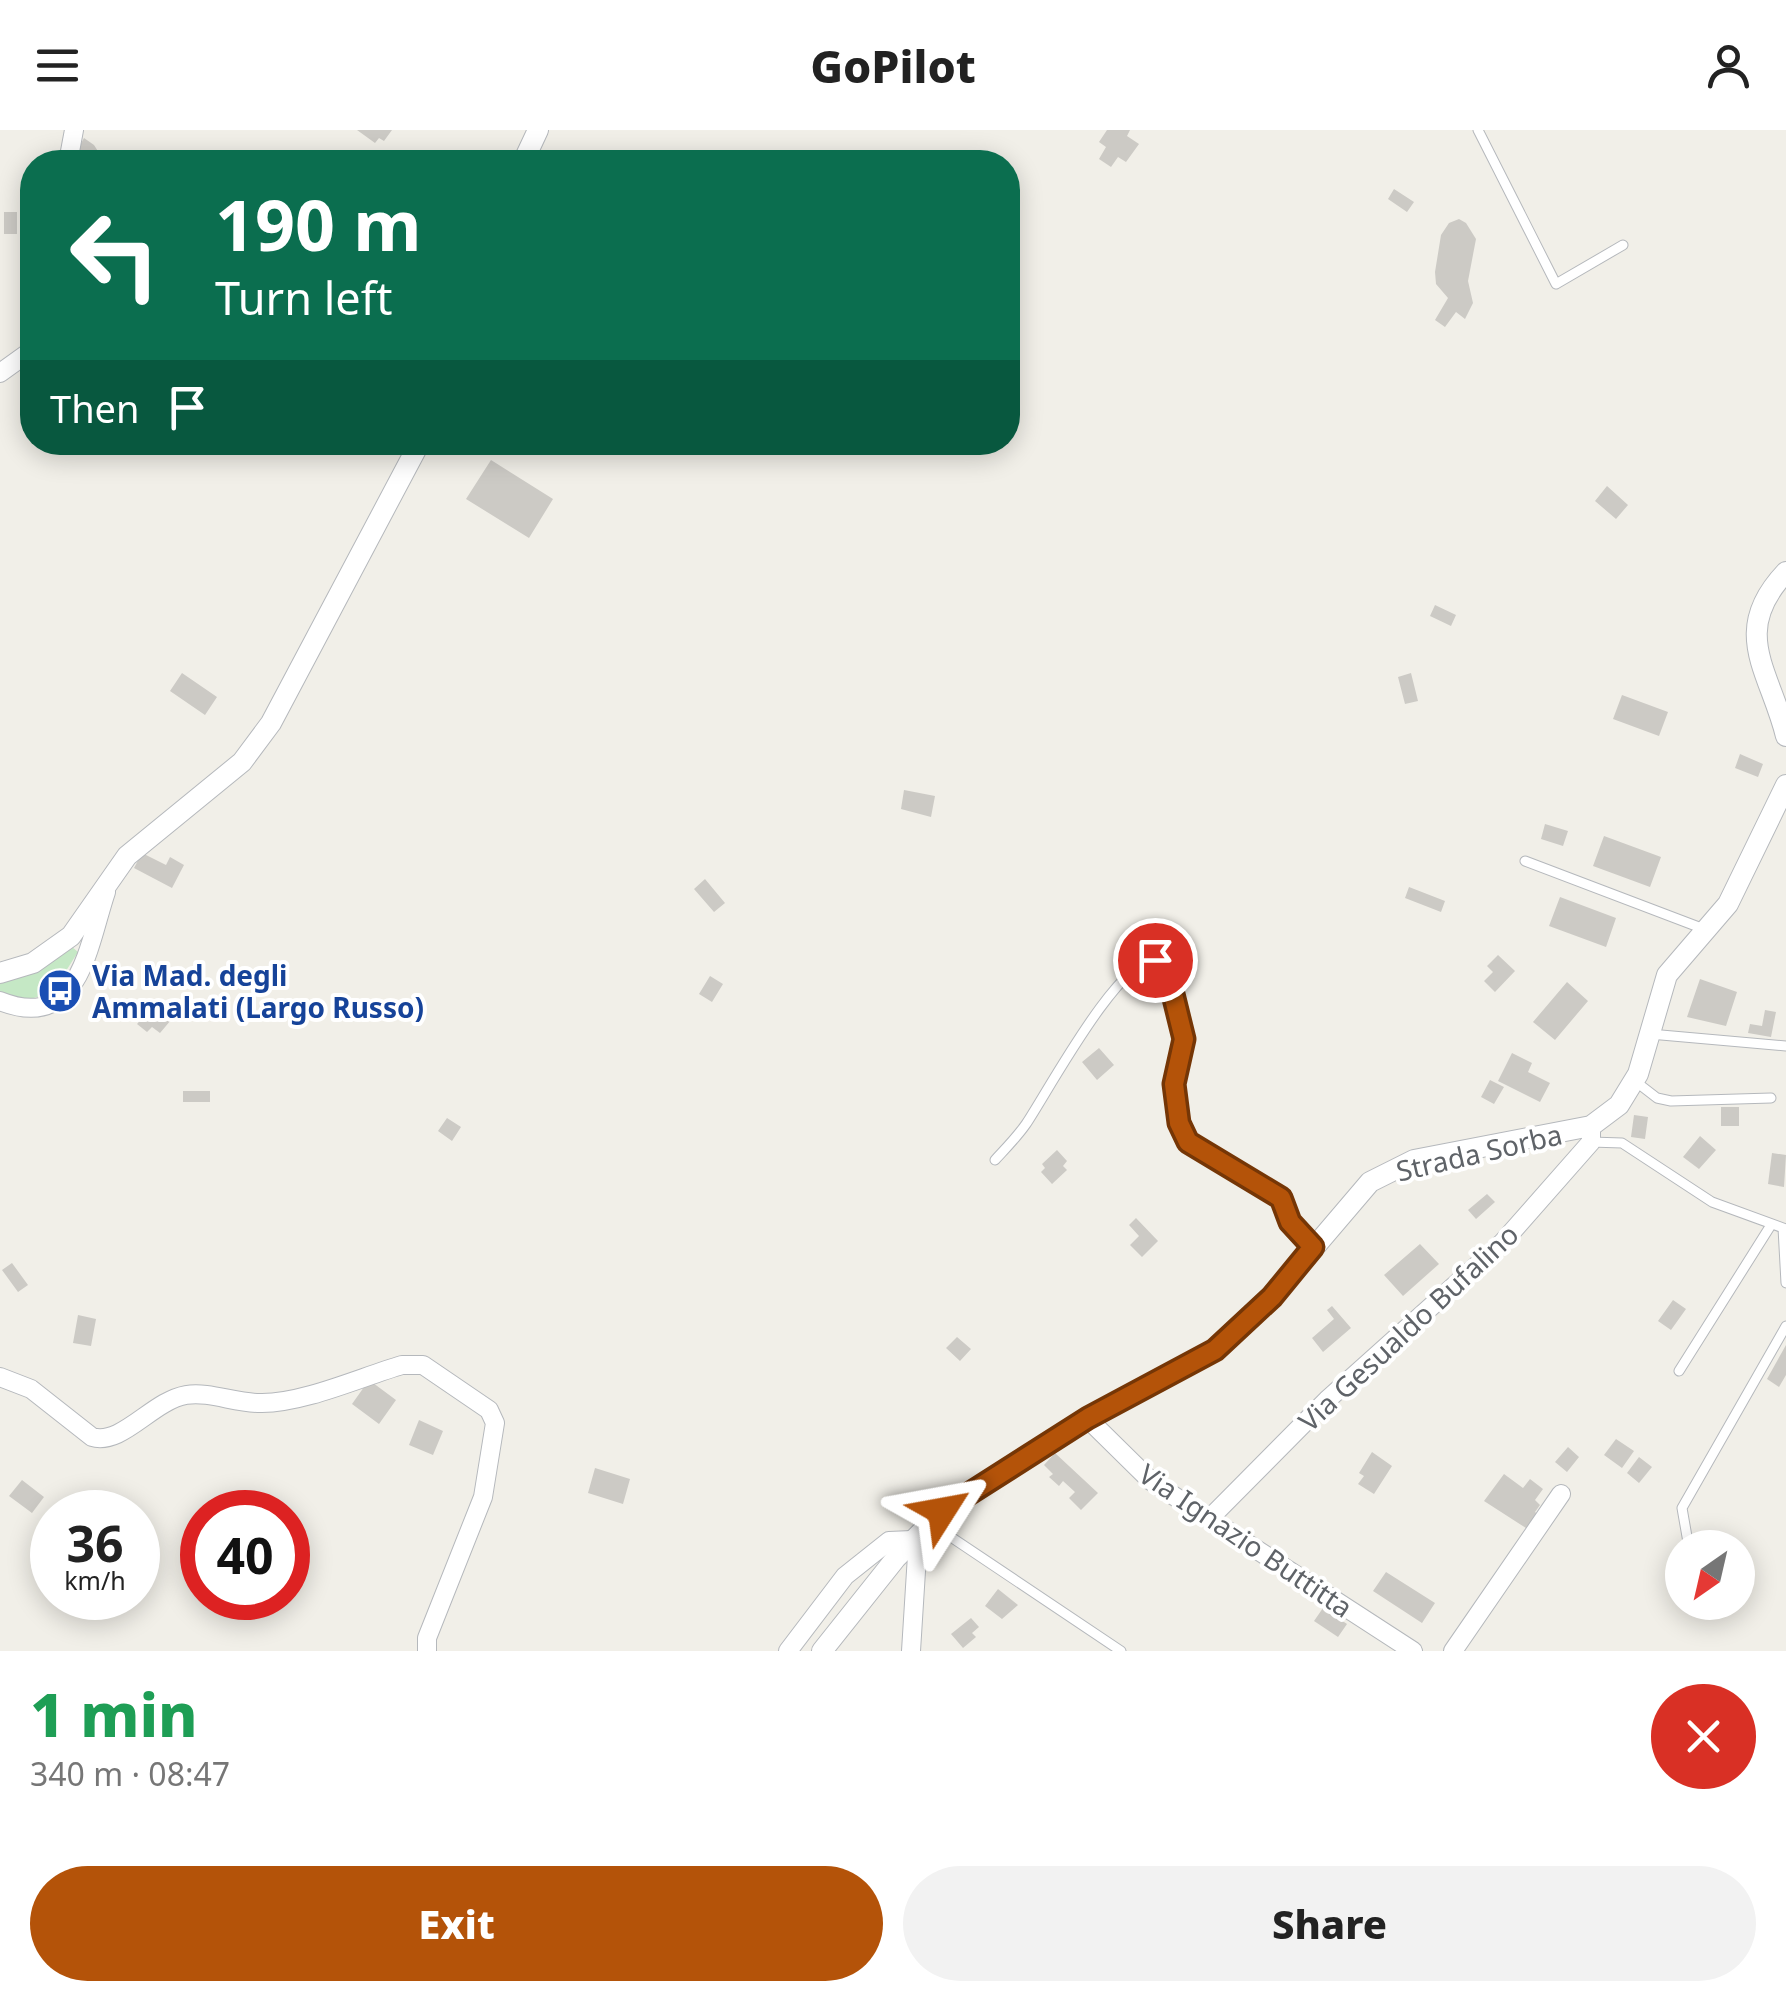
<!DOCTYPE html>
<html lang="en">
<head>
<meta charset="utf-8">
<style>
	:root { --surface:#fff; --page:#f2f2f2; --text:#222; --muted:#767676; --accent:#b45309 }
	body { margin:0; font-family:"Noto Sans",sans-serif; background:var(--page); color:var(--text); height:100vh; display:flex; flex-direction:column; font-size:38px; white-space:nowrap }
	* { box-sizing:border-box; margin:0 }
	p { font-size:32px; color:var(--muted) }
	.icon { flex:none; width:55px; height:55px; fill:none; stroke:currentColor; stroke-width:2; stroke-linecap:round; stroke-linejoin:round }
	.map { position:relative; height:1521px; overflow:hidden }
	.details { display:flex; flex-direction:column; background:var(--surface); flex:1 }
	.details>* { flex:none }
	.hud { position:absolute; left:20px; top:20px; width:1000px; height:305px; border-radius:40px; box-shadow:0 5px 25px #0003; background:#0b6e4f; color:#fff; overflow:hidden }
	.needle { width:65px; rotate:214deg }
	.controls { position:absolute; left:1665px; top:1400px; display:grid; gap:20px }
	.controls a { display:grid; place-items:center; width:90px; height:90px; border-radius:50%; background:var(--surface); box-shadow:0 5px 25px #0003; font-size:50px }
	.speed { position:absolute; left:30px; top:1360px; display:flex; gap:20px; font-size:50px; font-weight:700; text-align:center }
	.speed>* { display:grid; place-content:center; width:130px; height:130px; border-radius:50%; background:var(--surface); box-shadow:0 5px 25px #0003; line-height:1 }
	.speed small { font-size:25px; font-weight:400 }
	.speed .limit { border:15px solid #d22; background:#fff; color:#111 }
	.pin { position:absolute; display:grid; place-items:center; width:85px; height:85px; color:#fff; margin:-42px; border:5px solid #fff; border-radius:50%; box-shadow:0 2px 10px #0007 }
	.me { position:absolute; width:110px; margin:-55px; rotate:56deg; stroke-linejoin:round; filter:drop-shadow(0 0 8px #0008) }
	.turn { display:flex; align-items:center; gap:35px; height:210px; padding:0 30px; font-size:45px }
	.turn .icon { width:130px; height:130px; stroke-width:2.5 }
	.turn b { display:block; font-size:70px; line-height:85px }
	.then { display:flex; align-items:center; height:95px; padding:0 30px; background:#0003; gap:20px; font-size:38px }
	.round { display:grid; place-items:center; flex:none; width:105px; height:105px; border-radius:52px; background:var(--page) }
	.head { display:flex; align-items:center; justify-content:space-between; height:170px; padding:0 30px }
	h1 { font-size:60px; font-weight:800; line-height:75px; color:#1e9e55 }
	.button { display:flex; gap:20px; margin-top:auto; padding:20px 30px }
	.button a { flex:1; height:115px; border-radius:60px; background:var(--accent); color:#fff; font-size:40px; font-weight:800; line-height:115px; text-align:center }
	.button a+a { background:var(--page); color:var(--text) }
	header { display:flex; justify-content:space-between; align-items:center; height:130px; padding:0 30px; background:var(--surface); font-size:45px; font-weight:800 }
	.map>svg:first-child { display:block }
	.green { fill:#c5e8c5 }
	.building { fill:#cccac5 }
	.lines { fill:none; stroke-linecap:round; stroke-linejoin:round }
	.service-casing { stroke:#b5b8bc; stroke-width:11 }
	.minor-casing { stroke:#b5b8bc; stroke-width:20 }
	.tertiary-casing { stroke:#b5b8bc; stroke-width:22 }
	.service { stroke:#fff; stroke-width:9 }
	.minor { stroke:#fff; stroke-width:18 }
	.tertiary { stroke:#fff; stroke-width:20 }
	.route-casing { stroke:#753606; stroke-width:25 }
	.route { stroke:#b45309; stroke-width:18 }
	.labels { text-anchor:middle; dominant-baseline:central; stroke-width:8; stroke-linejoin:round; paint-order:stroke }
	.transit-label { font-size:28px; font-weight:bold; fill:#164399; stroke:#fff; text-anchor:start }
	.street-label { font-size:28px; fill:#5f6368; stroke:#fff }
</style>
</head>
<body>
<header><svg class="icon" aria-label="menu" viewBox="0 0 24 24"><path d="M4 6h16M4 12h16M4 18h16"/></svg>GoPilot<svg class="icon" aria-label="person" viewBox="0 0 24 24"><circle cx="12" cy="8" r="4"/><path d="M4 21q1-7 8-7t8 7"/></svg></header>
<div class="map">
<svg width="1786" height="1521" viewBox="0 0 1786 1521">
	<rect width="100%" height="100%" fill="#f1efe8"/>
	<path class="green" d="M72,817L78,822L52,863L26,870L0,864V852L44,838Z"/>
	<path class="building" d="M357,0H392L384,11L379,8L375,13Z
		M1107,0H1130L1127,6L1139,14L1126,32L1118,27L1111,37L1099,29L1106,17L1099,12Z
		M84,8L94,15L101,26L98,32H77V21Z
		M1394,59L1414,72L1407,82L1388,69Z
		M4,82H17V104H4Z
		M1459,89L1466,93L1476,109L1468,151L1473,173L1465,189L1456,182L1445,197L1435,190L1448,168L1436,154L1435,142L1441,105L1449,93Z
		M491,330L553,369L529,408L466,369Z
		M1607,356L1628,375L1616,389L1595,371Z
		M1435,475L1456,485L1451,496L1430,486Z
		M182,543L217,567L205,585L170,561Z
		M1411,543L1418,571L1405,574L1398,547Z
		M1622,565L1668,582L1659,606L1613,589Z
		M1740,624L1763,634L1758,647L1735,638Z
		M904,660L935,666L931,687L901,679Z
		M1545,694L1568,701L1563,716L1541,709Z
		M1604,706L1661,727L1650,757L1593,736Z
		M142,723L166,735L170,727L184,735L172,758L134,738Z
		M705,749L725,773L714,782L694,759Z
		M1409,757L1445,771L1441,782L1405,768Z
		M1560,767L1616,788L1606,817L1549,796Z
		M1498,825L1515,841L1495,862L1484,851L1493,842L1487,836Z
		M710,846L723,854L712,872L699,864Z
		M1700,849L1737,862L1726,896L1687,887Z
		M1567,852L1588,871L1555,910L1533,892Z
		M154,875L171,890L160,903L152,897L147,902L137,894Z
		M1765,880L1776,882L1771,907L1748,903L1750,894L1762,896Z
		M1099,918L1114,935L1097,950L1082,932Z
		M1512,923L1532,933L1528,942L1550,953L1540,972L1498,951Z
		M1490,950L1504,957L1494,974L1481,967Z
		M183,961H210V972H183Z
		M1721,977H1739V996H1721Z
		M1634,985L1648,987L1645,1009L1631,1007Z
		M447,988L461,997L452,1011L438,1001Z
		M1700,1006L1716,1020L1699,1039L1683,1027Z
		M1057,1020L1067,1031L1063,1036L1067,1040L1052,1054L1041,1042L1045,1038L1042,1034Z
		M1772,1023L1786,1025L1784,1057L1768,1054Z
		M1487,1064L1495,1072L1476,1089L1468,1080Z
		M1136,1088L1158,1111L1142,1127L1130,1115L1139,1106L1129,1095Z
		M1420,1114L1439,1134L1403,1166L1384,1145Z
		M12,1133L28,1155L18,1162L2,1140Z
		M1673,1170L1686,1179L1671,1200L1658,1191Z
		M1332,1176L1351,1198L1323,1222L1312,1208L1334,1189L1327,1180Z
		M78,1185L96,1189L91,1216L73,1213Z
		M957,1207L971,1219L960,1231L946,1218Z
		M1786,1215V1245L1779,1257L1767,1249Z
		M369,1250L396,1270L379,1294L352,1274Z
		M419,1290L443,1301L433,1325L409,1315Z
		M1616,1309L1634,1321L1622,1338L1604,1325Z
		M1568,1317L1579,1327L1567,1342L1555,1332Z
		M1372,1322L1392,1336L1374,1364L1358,1354L1364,1346L1359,1343Z
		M1055,1323L1098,1363L1081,1380L1069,1368L1075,1362L1063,1351L1059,1356L1049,1347L1053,1344L1044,1335Z
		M1639,1327L1652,1337L1639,1353L1627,1343Z
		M595,1338L630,1349L623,1374L588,1363Z
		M1504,1344L1523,1358L1530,1349L1543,1359L1535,1370L1540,1375L1535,1382L1540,1386L1529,1400L1484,1371Z
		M22,1350L44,1367L32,1383L9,1366Z
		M1386,1442L1435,1473L1422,1493L1373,1461Z
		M998,1459L1018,1475L1002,1489L985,1476Z
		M1323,1478L1347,1494L1338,1507L1314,1491Z
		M971,1488L979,1497L972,1503L976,1507L963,1518L951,1504Z"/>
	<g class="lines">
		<defs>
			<path id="service" d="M1478,0L1556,154L1623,115
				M1525,731L1704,799
				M1650,904L1786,916
				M1635,951L1657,968L1671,971L1771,968
				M1591,1012L1622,1013L1712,1072L1786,1099
				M995,1030C1006,1018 1017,1007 1026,994C1047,963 1119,828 1155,830L1171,852L1183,909L1175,954L1179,993L1188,1012L1281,1068L1290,1092L1313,1117
				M1783,1098L1786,1153
				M1679,1241L1771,1095
				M930,1393L1121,1521
				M1689,1418L1682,1378L1786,1196"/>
			<path id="minor" d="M68,32L74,0
				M0,243L32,220
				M0,871C80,903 88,815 106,762
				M0,1247L31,1259L92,1307C122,1316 152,1271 186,1265C210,1261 237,1274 262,1273C304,1273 361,1247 402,1235H423L489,1280L495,1293L483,1367L427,1508V1521
				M1087,1288L1151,1351L1413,1521
				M1209,1389L1327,1270L1502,1113L1591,1012V996
				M788,1521L845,1446L889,1411L912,1410L917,1425L911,1521
				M1453,1521L1561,1364"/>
			<path id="tertiary" d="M523,32L538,0
				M1786,442C1729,502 1770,541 1786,606
				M0,843L33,833L71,806L127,726L242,632L271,593L420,312
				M822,1521L896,1428L942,1381L1087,1288L1215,1220L1272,1167L1370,1052L1414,1030L1591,996L1619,975L1638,944L1667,845L1728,774L1786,655"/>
		</defs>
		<use href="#service" class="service-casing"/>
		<use href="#minor" class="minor-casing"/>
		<use href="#tertiary" class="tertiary-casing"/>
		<use href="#service" class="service"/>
		<use href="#minor" class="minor"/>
		<use href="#tertiary" class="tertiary"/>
	</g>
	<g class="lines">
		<defs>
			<path id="route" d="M942,1381L1088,1288L1215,1220L1272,1167L1313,1117L1290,1092L1281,1068L1188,1012L1179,993L1174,954L1184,909L1170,852L1155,830"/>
		</defs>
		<use href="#route" class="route-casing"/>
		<use href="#route" class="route"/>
	</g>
	<defs>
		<symbol id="bus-disc" viewBox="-11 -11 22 22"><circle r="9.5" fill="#1a4fb4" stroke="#fff"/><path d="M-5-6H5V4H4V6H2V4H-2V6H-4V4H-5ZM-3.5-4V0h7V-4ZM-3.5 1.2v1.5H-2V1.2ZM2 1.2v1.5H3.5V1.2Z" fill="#fff"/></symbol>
	</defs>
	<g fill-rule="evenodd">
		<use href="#bus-disc" x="35" y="836" width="50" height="50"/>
	</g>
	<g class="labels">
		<g class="transit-label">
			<text x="92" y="845">Via Mad. degli<tspan x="92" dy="32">Ammalati (Largo Russo)</tspan></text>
		</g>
		<g class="street-label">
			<text transform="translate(1479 1022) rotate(-13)">Strada Sorba</text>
			<text transform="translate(1408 1197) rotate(-43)">Via Gesualdo Bufalino</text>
			<text transform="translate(1246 1410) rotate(34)">Via Ignazio Buttitta</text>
		</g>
	</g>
</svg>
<div class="controls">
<a><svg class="needle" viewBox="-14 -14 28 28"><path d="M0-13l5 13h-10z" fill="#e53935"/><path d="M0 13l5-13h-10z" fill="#767676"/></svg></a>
</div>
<div class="speed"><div>36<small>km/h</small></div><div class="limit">40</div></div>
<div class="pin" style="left:1155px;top:830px;background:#d93025"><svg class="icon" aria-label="arrive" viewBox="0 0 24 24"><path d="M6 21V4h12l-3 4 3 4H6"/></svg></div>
<svg class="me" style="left:942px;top:1381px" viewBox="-20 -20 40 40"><path d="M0-17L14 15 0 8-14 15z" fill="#b45309" stroke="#fff" stroke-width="4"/></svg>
<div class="hud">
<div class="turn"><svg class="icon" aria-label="left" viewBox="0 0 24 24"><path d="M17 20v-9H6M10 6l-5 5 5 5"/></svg><div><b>190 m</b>Turn left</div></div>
<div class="then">Then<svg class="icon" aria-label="arrive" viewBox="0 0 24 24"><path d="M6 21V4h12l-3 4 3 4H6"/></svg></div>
</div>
</div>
<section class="details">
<div class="head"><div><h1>1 min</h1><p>340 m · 08:47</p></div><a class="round" style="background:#d93025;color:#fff"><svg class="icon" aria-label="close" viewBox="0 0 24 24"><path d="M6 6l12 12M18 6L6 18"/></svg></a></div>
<div class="button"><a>Exit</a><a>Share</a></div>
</section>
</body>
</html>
